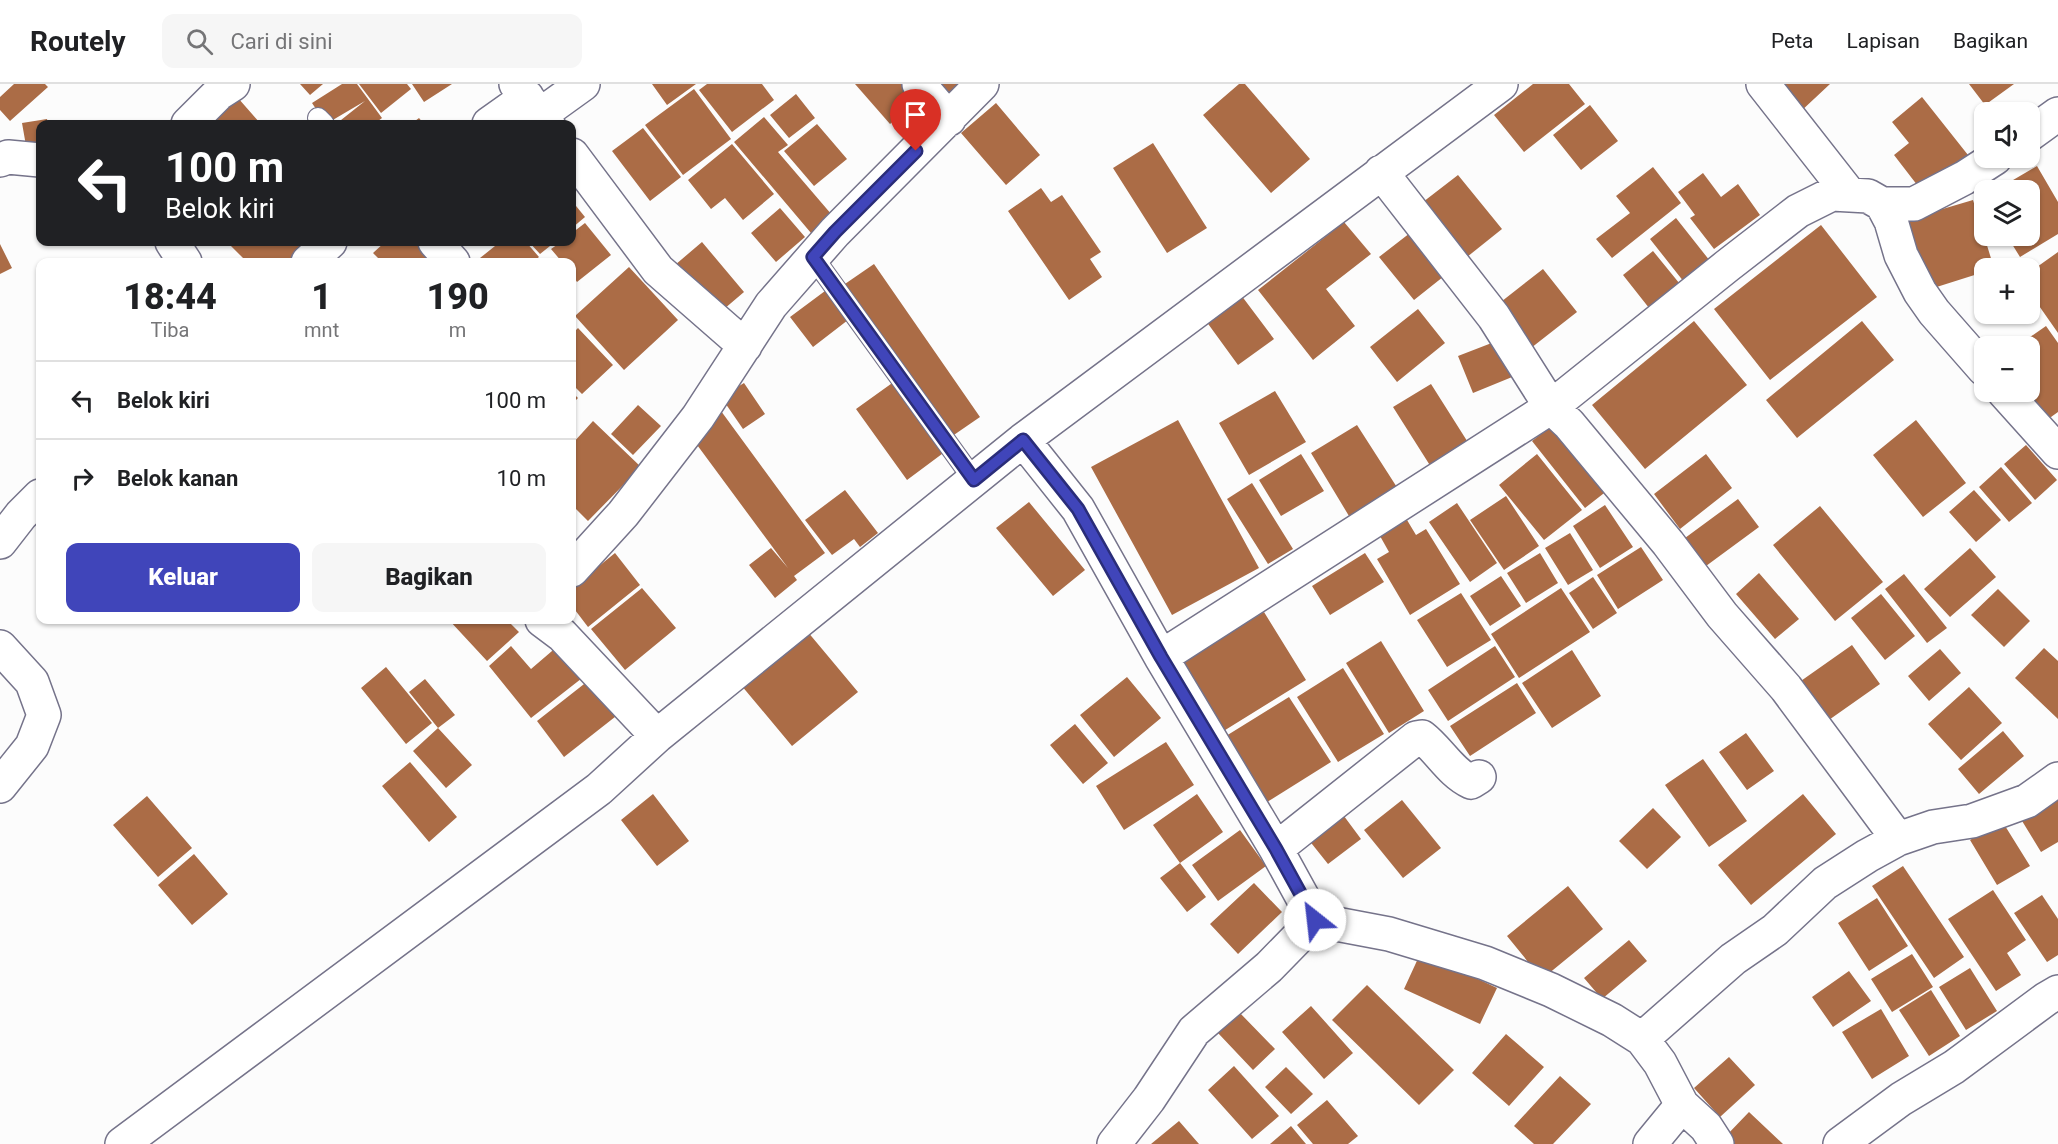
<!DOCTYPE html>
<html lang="id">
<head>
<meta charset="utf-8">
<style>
	:root { --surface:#fff; --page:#f6f6f6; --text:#202124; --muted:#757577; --line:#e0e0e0; --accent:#4045ba }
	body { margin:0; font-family:Roboto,sans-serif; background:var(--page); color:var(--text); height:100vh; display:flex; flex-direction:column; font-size:22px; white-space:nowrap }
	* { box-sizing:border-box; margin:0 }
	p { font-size:20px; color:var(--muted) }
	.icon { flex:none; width:33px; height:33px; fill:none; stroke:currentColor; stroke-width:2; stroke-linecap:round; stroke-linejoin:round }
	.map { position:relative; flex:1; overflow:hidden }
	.side { position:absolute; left:36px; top:174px; width:540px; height:366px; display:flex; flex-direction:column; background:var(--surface); border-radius:12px; box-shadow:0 2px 4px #0004 }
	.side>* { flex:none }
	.hud { position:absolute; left:36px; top:36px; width:540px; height:126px; border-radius:12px; box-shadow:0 2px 4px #0004; background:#202124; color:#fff; overflow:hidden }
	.controls { position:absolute; left:1974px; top:18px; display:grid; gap:12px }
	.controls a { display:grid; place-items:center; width:66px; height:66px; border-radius:12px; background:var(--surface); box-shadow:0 2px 4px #0004; font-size:30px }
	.pin { position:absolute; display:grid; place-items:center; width:51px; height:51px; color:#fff; margin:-62px -26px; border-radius:50% 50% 50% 0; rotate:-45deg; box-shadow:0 0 6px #0007 }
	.pin .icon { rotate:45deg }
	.me { position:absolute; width:66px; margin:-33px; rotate:331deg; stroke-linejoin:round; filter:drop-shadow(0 0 4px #0008) }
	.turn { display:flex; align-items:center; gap:21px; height:126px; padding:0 30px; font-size:27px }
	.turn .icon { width:78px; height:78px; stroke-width:2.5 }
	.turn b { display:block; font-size:42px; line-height:51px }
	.eta { display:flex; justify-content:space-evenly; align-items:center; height:102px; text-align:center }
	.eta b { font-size:36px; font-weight:800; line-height:42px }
	.action { display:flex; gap:12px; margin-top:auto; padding:12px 30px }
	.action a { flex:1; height:69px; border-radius:12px; background:var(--accent); color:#fff; font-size:24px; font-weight:800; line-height:69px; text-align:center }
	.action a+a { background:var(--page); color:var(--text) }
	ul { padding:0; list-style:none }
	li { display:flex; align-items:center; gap:18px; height:78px; padding:0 30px; border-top:2px solid var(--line) }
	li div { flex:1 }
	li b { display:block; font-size:22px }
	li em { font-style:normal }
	header { display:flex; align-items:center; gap:36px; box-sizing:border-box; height:84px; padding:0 30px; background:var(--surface); border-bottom:2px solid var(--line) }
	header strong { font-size:28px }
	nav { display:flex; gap:33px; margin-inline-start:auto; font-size:21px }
	.search { width:420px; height:54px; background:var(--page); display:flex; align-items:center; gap:15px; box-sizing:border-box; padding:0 21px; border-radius:12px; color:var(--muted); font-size:22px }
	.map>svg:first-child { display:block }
	.building { fill:#ab6c46 }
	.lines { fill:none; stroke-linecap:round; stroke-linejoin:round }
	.service-casing { stroke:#75738a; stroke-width:22 }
	.minor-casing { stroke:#75738a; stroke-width:36 }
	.service { stroke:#fff; stroke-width:20 }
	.minor { stroke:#fff; stroke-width:33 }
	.route-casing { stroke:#2a2d79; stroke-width:15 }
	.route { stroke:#4045ba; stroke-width:10 }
</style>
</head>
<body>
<header>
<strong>Routely</strong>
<div class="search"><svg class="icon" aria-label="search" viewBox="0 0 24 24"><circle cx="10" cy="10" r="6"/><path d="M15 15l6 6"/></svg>Cari di sini</div>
<nav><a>Peta</a><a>Lapisan</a><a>Bagikan</a></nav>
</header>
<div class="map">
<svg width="2058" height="1060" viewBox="0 0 2058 1060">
	<rect width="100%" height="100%" fill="#fcfcfc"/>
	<path class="building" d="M14,0H45L48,3L10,37L0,26V13Z
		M300,0H323L310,11Z
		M342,0H357L382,34L374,40H336L365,17L326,40L312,19Z
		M359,0H407L411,5L381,29Z
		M412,0H452L424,18Z
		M652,0H696L667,21Z
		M707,0H762L774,16L732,48L699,6Z
		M855,0H908L920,14L890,40Z
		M930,0H963L946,17Z
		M1239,0H1245L1310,75L1271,109L1203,31Z
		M1533,0H1569L1585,20L1524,68L1494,31Z
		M1772,0H1830L1799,29Z
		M1969,0H2014L1985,21Z
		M694,5L731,55L683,91L645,41Z
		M796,10L815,34L789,54L770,31Z
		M1922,13L1968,71L1921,106L1894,71L1909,59L1892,38Z
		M238,14L260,39L258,40H208Z
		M996,19L1040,71L1006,101L961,49Z
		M1590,21L1618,57L1581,86L1553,51Z
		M764,33L788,61L778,68L832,131L811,149L734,58Z
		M419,34L424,40H411Z
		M47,35L48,40H40V71L28,73L22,39Z
		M817,40L847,75L814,102L784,67Z
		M643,44L681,93L650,117L612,67Z
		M1153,59L1207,144L1167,169L1113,84Z
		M732,60L774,110L743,136L725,114L711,125L688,96Z
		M2037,82L2058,118V150L2020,173L2007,152H2030V106H1996Z
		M1653,83L1681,119L1612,174L1596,155L1630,129L1616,112Z
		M1703,89L1721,113L1738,100L1760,131L1714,165L1690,134L1695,131L1678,108Z
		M1458,91L1502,145L1467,173L1423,118Z
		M1041,104L1051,118L1062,111L1101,168L1090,175L1102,193L1069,216L1008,127Z
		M1973,116L1994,184H1984V188L1924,207L1902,137Z
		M572,117L585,133L572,144Z
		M780,124L805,153L776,178L751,149Z
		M1676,134L1710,177L1684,198L1650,155Z
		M1344,138L1371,170L1326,205L1355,242L1313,276L1258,206Z
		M585,139L611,171L577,198L572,191V178H562L551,165L561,158H572V149Z
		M1821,141L1877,213L1770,296L1714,225Z
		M1419,142L1453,185L1414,216L1379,173Z
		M227,158H310L294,178H247Z
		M385,158H417L437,178H382L373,169Z
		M500,158H526L539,173L533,178H475Z
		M529,158H555L540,170Z
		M702,158L744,208L717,231L675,181Z
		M0,160L12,184L0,190Z
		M1653,167L1684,205L1653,229L1623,191Z
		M2058,168V249L2030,209V188Z
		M874,180L980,333L948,355L842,202Z
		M629,183L678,236L624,286L575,232Z
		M1543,185L1577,228L1531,264L1497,221Z
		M825,207L848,236L813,263L790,233Z
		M1241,211L1274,255L1238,281L1206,237Z
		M1418,225L1445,259L1397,298L1370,263Z
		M1694,237L1747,301L1645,385L1592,321Z
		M1862,237L1894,276L1797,354L1766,316Z
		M2046,242L2058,259V328L2044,338L2022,308H2030V262H2017Z
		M578,244L613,281L582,310L572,300V250Z
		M1502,255L1517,291L1473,309L1458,272Z
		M895,297L946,367L907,396L856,325Z
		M744,299L765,330L743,345L721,313Z
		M1431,300L1469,360L1431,383L1393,323Z
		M1275,307L1306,358L1249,391L1219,339Z
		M572,308L578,314L572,320Z
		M638,321L661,342L633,371L611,350Z
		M721,327L825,469L794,492L797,496L775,514L749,481L771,464L788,484L689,350Z
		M1178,336L1259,484L1172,531L1091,383Z
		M1916,336L1966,399L1923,433L1873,371Z
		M593,337L641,383L588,437L572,421V360Z
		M1555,339L1608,406L1585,424L1532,357Z
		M1357,341L1400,408L1352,437L1311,369Z
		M2026,361L2057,396L2035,416L2004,380Z
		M1301,370L1324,407L1281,432L1259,396Z
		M1537,370L1582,426L1544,456L1499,401Z
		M1706,370L1732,404L1680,445L1654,410Z
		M2001,383L2032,419L2009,438L1979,403Z
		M1252,399L1293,465L1268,480L1227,415Z
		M845,406L878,449L860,463L854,455L832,471L805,436Z
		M1974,406L2001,436L1976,458L1949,428Z
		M1506,412L1539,462L1504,486L1470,436Z
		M1738,415L1759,443L1706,482L1685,454Z
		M1029,418L1085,486L1053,512L996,444Z
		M1457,419L1497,479L1470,498L1429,438Z
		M1605,421L1633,463L1600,484L1573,442Z
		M1820,422L1883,498L1835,537L1773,461Z
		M1407,436L1416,451L1426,445L1460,500L1410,531L1377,475L1389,468L1380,452Z
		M1570,449L1593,486L1568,501L1545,464Z
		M1641,463L1663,496L1618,525L1597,491Z
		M1970,464L1996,493L1950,533L1924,505Z
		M615,469L640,501L588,543L572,522V504Z
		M1365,469L1384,498L1330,531L1312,502Z
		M1540,469L1558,499L1526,519L1507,489Z
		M1759,489L1799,535L1775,555L1736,510Z
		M1904,490L1947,544L1927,559L1885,505Z
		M1501,492L1521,522L1490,542L1470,512Z
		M1593,493L1617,529L1593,545L1569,509Z
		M642,504L676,544L625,586L591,545Z
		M1561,504L1590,548L1519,594L1491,550Z
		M1998,505L2030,537L2004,563L1971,531Z
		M1461,509L1491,556L1447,583L1417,536Z
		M1881,510L1915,552L1885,576L1851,534Z
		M1264,528L1306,596L1222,648L1179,579Z
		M449,536H507L519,548L487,577Z
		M807,547L858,608L792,662L741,601Z
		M1381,557L1424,627L1389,649L1346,579Z
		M559,561L586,591L531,634L489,582L511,562L531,585Z
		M1852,561L1880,600L1826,638L1798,599Z
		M1495,562L1515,593L1448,637L1428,606Z
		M2044,564L2058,577V635L2015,594Z
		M1940,565L1961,589L1929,617L1908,592Z
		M1572,566L1601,612L1552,644L1522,599Z
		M386,583L432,639L406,660L361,604Z
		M1343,584L1384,650L1338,678L1297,613Z
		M593,593L620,629L564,673L537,637Z
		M1127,593L1161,634L1114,673L1080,631Z
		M425,595L455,631L438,644L409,608Z
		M1517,599L1536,629L1470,672L1450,642Z
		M1969,603L2002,639L1961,676L1928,640Z
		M1289,613L1331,678L1267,718L1226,652Z
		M1075,640L1108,679L1083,700L1050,661Z
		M438,644L472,681L446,704L413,667Z
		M2003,647L2024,672L1979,710L1958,685Z
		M1746,649L1774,687L1747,706L1719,668Z
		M1166,658L1194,701L1124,746L1096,702Z
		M1703,675L1747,737L1709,763L1665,701Z
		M410,678L457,733L429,758L382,702Z
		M2058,708V758L2041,768L2019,732Z
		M653,710L689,757L657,782L621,736Z
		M1197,710L1223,748L1180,779L1153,741Z
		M1803,710L1836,750L1751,821L1718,781Z
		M147,712L192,764L158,793L113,741Z
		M1402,716L1441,764L1403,794L1364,746Z
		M1338,724L1361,755L1328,780L1304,750Z
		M1653,724L1681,753L1647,785L1619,757Z
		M2002,737L2030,782L1997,801L1970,756Z
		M1240,746L1266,782L1218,817L1192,781Z
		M194,770L228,810L192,841L158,801Z
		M1180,779L1206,813L1187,828L1160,794Z
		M1903,782L1964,873L1934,894L1872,802Z
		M1254,799L1282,828L1238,870L1210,840Z
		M1568,802L1603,845L1542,895L1507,852Z
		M1993,806L2026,856L2007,869L2021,891L1996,907L1948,835Z
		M2042,811L2058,835V871L2047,878L2014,829Z
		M1877,814L1908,862L1869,887L1838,839Z
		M1629,856L1647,877L1602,915L1584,894Z
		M1421,868L1497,904L1480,940L1404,905Z
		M1912,870L1933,903L1892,928L1871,895Z
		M1970,884L1997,927L1966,946L1939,903Z
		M1849,887L1871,917L1833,943L1812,913Z
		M1367,901L1454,986L1419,1021L1332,936Z
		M1931,906L1960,952L1929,972L1899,926Z
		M1311,922L1353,969L1324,995L1282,948Z
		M1881,925L1909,972L1872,995L1842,948Z
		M1239,928L1275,965L1253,986L1218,949Z
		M1506,950L1544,983L1509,1022L1472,989Z
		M1729,973L1755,1001L1720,1033L1694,1004Z
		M1234,982L1279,1032L1252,1055L1208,1006Z
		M1286,983L1313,1010L1291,1030L1265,1003Z
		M1560,992L1591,1020L1553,1060H1534L1514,1042Z
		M1327,1016L1358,1052L1348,1060H1313L1297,1041Z
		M1749,1028L1783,1060H1729L1724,1054Z
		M1179,1037L1199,1060H1151Z
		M1291,1042L1306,1060H1270Z"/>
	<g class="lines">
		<defs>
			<path id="service" d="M318,34L324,40
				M813,173L974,396"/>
			<path id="minor" d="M516,0L548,40
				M919,0L949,35
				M1763,0L1850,111
				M540,31L583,0
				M188,40L219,9L233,0
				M489,40L527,13
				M2030,50L2058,30
				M572,71L658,186L745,262
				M0,76L8,73L40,76
				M1381,88L1494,233L1551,323L1569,340L1668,459L1722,531L1786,604L1898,755
				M1882,120H1914L1964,94L1995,74
				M172,158L185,178
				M435,158L453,178
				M308,178L330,158
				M2004,308L2058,368
				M1023,356L1078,425L1161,573L1276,765L1315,836L1269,883L1194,947L1149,1015L1114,1060
				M0,458L21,431L40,412
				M572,486L623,430L698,333L771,221L835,148L982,0
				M542,536L562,551L657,652
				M0,563L32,598L44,631L32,662L0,702
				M1161,573L1551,323L1727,182L1798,127L1832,110L1868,112L1882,120L1891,137L1901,171L1920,208L1934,228L1984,285
				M1276,765L1416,654L1422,653C1439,666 1451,689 1471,698L1479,693
				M1315,836L1389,850L1485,879L1551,906L1612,936L1642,955L1660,979L1682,1021L1706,1043L1717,1060
				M1642,955L1733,875L1775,846L1825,799L1867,772L1898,755L1933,743L1972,737L2027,717L2058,695
				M122,1060L599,705L657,652L1023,356L1501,0
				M1650,1060L1682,1021
				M1840,1060L1901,1015L1954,983L2046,915L2058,908"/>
		</defs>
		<use href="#service" class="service-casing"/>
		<use href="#minor" class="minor-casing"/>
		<use href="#service" class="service"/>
		<use href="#minor" class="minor"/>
	</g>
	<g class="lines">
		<defs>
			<path id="route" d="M916,67L835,148L813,173L974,396L1023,356L1078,425L1161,573L1276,765L1315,836"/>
		</defs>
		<use href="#route" class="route-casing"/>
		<use href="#route" class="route"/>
	</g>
</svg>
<div class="controls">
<a><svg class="icon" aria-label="sound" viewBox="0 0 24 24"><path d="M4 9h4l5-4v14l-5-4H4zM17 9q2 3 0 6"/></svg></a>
<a><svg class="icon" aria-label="layers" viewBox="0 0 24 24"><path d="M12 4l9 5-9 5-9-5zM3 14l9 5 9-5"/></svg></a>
<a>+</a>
<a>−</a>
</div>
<div class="pin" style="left:916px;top:67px;background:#d93025"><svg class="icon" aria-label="arrive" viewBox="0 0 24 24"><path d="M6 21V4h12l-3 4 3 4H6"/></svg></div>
<svg class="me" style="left:1315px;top:836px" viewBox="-20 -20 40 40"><circle r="19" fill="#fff"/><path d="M0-13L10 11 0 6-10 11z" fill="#4045ba"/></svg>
<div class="hud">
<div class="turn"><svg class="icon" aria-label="left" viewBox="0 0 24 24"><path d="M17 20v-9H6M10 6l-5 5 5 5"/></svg><div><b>100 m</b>Belok kiri</div></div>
</div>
<section class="side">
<div class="eta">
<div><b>18:44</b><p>Tiba</p></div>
<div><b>1</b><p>mnt</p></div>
<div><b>190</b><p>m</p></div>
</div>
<ul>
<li><svg class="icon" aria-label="left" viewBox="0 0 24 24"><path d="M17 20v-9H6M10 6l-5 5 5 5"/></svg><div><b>Belok kiri</b></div><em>100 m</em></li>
<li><svg class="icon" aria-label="right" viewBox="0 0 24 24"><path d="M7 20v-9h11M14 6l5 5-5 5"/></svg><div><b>Belok kanan</b></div><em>10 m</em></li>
</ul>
<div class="action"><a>Keluar</a><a>Bagikan</a></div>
</section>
</div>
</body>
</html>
